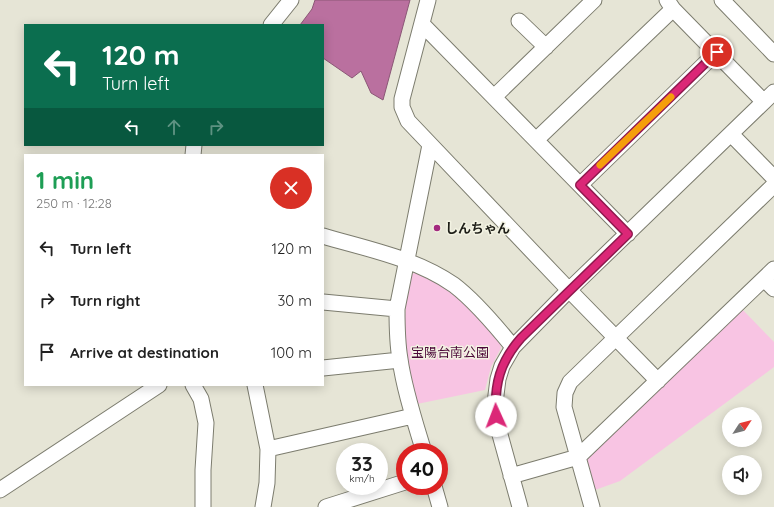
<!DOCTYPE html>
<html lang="en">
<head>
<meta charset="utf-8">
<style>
	:root { --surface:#fff; --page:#f6f6f6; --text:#222; --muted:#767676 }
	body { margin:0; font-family:Quicksand,"Noto Sans JP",sans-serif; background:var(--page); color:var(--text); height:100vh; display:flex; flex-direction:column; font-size:15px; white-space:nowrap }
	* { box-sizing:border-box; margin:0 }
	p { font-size:13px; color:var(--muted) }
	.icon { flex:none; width:22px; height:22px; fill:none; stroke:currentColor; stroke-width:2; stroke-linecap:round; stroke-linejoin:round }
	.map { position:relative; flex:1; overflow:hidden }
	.side { position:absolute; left:24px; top:154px; width:300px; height:232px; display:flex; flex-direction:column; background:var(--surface); border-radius:0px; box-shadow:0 2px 10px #0003 }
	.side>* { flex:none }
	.banner { position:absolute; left:24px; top:24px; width:300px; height:122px; border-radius:0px; box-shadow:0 2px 10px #0003; background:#0b6e4f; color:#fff; overflow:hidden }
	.needle { width:26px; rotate:54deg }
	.controls { position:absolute; left:722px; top:407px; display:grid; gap:8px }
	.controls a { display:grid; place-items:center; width:40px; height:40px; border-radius:50%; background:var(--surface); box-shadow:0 2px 10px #0003; font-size:20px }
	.speed { position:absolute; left:336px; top:443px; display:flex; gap:8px; font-size:20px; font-weight:700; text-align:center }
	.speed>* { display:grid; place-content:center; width:52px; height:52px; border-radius:50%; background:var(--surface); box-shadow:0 2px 10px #0003; line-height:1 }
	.speed small { font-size:10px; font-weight:400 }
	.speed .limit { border:6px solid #d22; background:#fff; color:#111 }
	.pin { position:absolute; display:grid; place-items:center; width:34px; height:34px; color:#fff; margin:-17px; border:2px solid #fff; border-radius:50%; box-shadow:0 1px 4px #0007 }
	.me { position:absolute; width:44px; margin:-22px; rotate:358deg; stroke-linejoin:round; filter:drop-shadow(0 0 3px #0008) }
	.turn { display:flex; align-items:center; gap:14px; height:84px; padding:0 12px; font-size:18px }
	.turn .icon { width:52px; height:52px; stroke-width:2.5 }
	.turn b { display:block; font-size:28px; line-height:34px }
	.lanes { display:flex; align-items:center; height:38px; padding:0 12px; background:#0003; justify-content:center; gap:20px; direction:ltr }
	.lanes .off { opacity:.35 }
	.round { display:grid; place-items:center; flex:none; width:42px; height:42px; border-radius:21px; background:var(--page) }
	.headline { display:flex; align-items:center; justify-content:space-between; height:68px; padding:0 12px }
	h1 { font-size:24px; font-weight:700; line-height:30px; color:#1e9e55 }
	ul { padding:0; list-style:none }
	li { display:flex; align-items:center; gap:12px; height:52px; padding:0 12px }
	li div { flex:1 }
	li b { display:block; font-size:15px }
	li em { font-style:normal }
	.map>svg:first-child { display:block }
	.green { fill:#f8c4e3 }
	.water { fill:#ba709f; stroke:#8b5776 }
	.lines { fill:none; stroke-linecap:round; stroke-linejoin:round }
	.minor-casing { stroke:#7c7c6e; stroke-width:17 }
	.minor { stroke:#fff; stroke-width:15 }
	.route-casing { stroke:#8e194d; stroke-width:10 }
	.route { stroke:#db2777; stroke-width:7 }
	.slow { stroke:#f59e0b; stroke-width:7 }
	.poi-dot { fill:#a3297f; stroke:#f3f3e3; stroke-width:1.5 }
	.labels { text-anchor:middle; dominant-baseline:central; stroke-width:3; stroke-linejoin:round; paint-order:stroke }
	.poi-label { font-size:13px; font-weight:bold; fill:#1e1e18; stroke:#f3f3e3; text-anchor:start }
	.park-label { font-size:13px; fill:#4b0738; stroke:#f3f3e3 }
</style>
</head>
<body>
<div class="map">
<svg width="774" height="507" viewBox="0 0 774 507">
	<rect width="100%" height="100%" fill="#e6e5d6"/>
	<path class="green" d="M416,272L443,287L464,303L500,342L501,348L491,367L485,390L417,404C413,387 408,370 406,353C403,327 406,301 409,276Z
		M742,309L774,342V367L620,481L595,490L586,459Z"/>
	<path class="water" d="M315,0H410L383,100L371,93L361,71L352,78L323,58V25H300L312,9Z"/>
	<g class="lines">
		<defs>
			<path id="minor" d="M428,0L402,99V107L408,121L569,290L658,381
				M667,0L673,9L764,102
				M722,0L774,54
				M519,21L546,47
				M422,24L628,234
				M271,25L291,0
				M494,97L594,0
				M731,134L774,178
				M536,140L673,9
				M193,155L194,145
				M580,185L717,52
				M323,236C367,249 415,258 454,285C475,301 496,326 513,347
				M764,279L774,289
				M323,302L397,309
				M323,368L400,360
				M193,385L201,399L206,423L203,470V507
				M255,385L268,449L267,483L263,507
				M268,449L413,416
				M424,452C415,422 404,389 400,359C397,342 397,326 397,309L430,145
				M511,476L578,457L774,269
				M434,486L440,507
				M0,490L159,385
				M326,507L405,482
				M520,507L499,431L495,403L498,379L502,366L513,347L569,290L774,92
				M592,507L564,407L565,393L570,382L774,185"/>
		</defs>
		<use href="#minor" class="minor-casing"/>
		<use href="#minor" class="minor"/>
	</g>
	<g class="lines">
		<defs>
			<path id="route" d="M496,416C494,384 500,362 521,338L628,234L580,185L717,52"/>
		</defs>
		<use href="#route" class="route-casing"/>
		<use href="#route" class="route"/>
		<path class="slow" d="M600,165L671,97"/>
	</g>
	<circle class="poi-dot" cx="437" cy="228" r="4"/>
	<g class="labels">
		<g class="poi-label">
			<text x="445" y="228">しんちゃん</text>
		</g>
		<g class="park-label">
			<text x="450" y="352">宝陽台南公園</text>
		</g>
	</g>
</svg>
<div class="controls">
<a><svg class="needle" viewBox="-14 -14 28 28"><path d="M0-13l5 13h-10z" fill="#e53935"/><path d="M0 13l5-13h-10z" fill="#767676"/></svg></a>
<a><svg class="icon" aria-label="sound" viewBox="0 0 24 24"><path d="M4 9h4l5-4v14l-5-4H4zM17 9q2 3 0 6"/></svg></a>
</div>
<div class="speed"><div>33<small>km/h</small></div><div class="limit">40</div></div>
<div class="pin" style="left:717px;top:52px;background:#d93025"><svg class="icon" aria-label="arrive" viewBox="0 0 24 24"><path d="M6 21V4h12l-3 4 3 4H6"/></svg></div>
<svg class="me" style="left:496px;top:416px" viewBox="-20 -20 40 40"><circle r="19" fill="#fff"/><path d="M0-13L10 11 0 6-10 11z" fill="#db2777"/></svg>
<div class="banner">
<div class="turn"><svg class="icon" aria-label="left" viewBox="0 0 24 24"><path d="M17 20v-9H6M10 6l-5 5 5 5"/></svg><div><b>120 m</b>Turn left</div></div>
<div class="lanes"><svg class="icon" aria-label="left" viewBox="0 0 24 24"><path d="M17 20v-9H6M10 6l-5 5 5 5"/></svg><svg class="icon off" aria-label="ahead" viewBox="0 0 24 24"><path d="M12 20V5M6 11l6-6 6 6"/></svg><svg class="icon off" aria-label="right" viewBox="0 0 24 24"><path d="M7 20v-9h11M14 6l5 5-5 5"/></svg></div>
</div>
<section class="side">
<div class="headline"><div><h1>1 min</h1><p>250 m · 12:28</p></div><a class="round" style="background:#d93025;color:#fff"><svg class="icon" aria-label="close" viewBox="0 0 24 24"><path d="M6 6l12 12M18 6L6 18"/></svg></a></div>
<ul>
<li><svg class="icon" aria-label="left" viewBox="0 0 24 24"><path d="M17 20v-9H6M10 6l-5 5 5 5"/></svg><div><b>Turn left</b></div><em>120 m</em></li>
<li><svg class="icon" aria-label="right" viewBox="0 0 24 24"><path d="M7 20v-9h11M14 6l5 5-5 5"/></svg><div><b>Turn right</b></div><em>30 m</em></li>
<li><svg class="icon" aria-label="arrive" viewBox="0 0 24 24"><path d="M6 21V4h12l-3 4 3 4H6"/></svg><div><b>Arrive at destination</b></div><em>100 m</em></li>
</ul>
</section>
</div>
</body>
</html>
